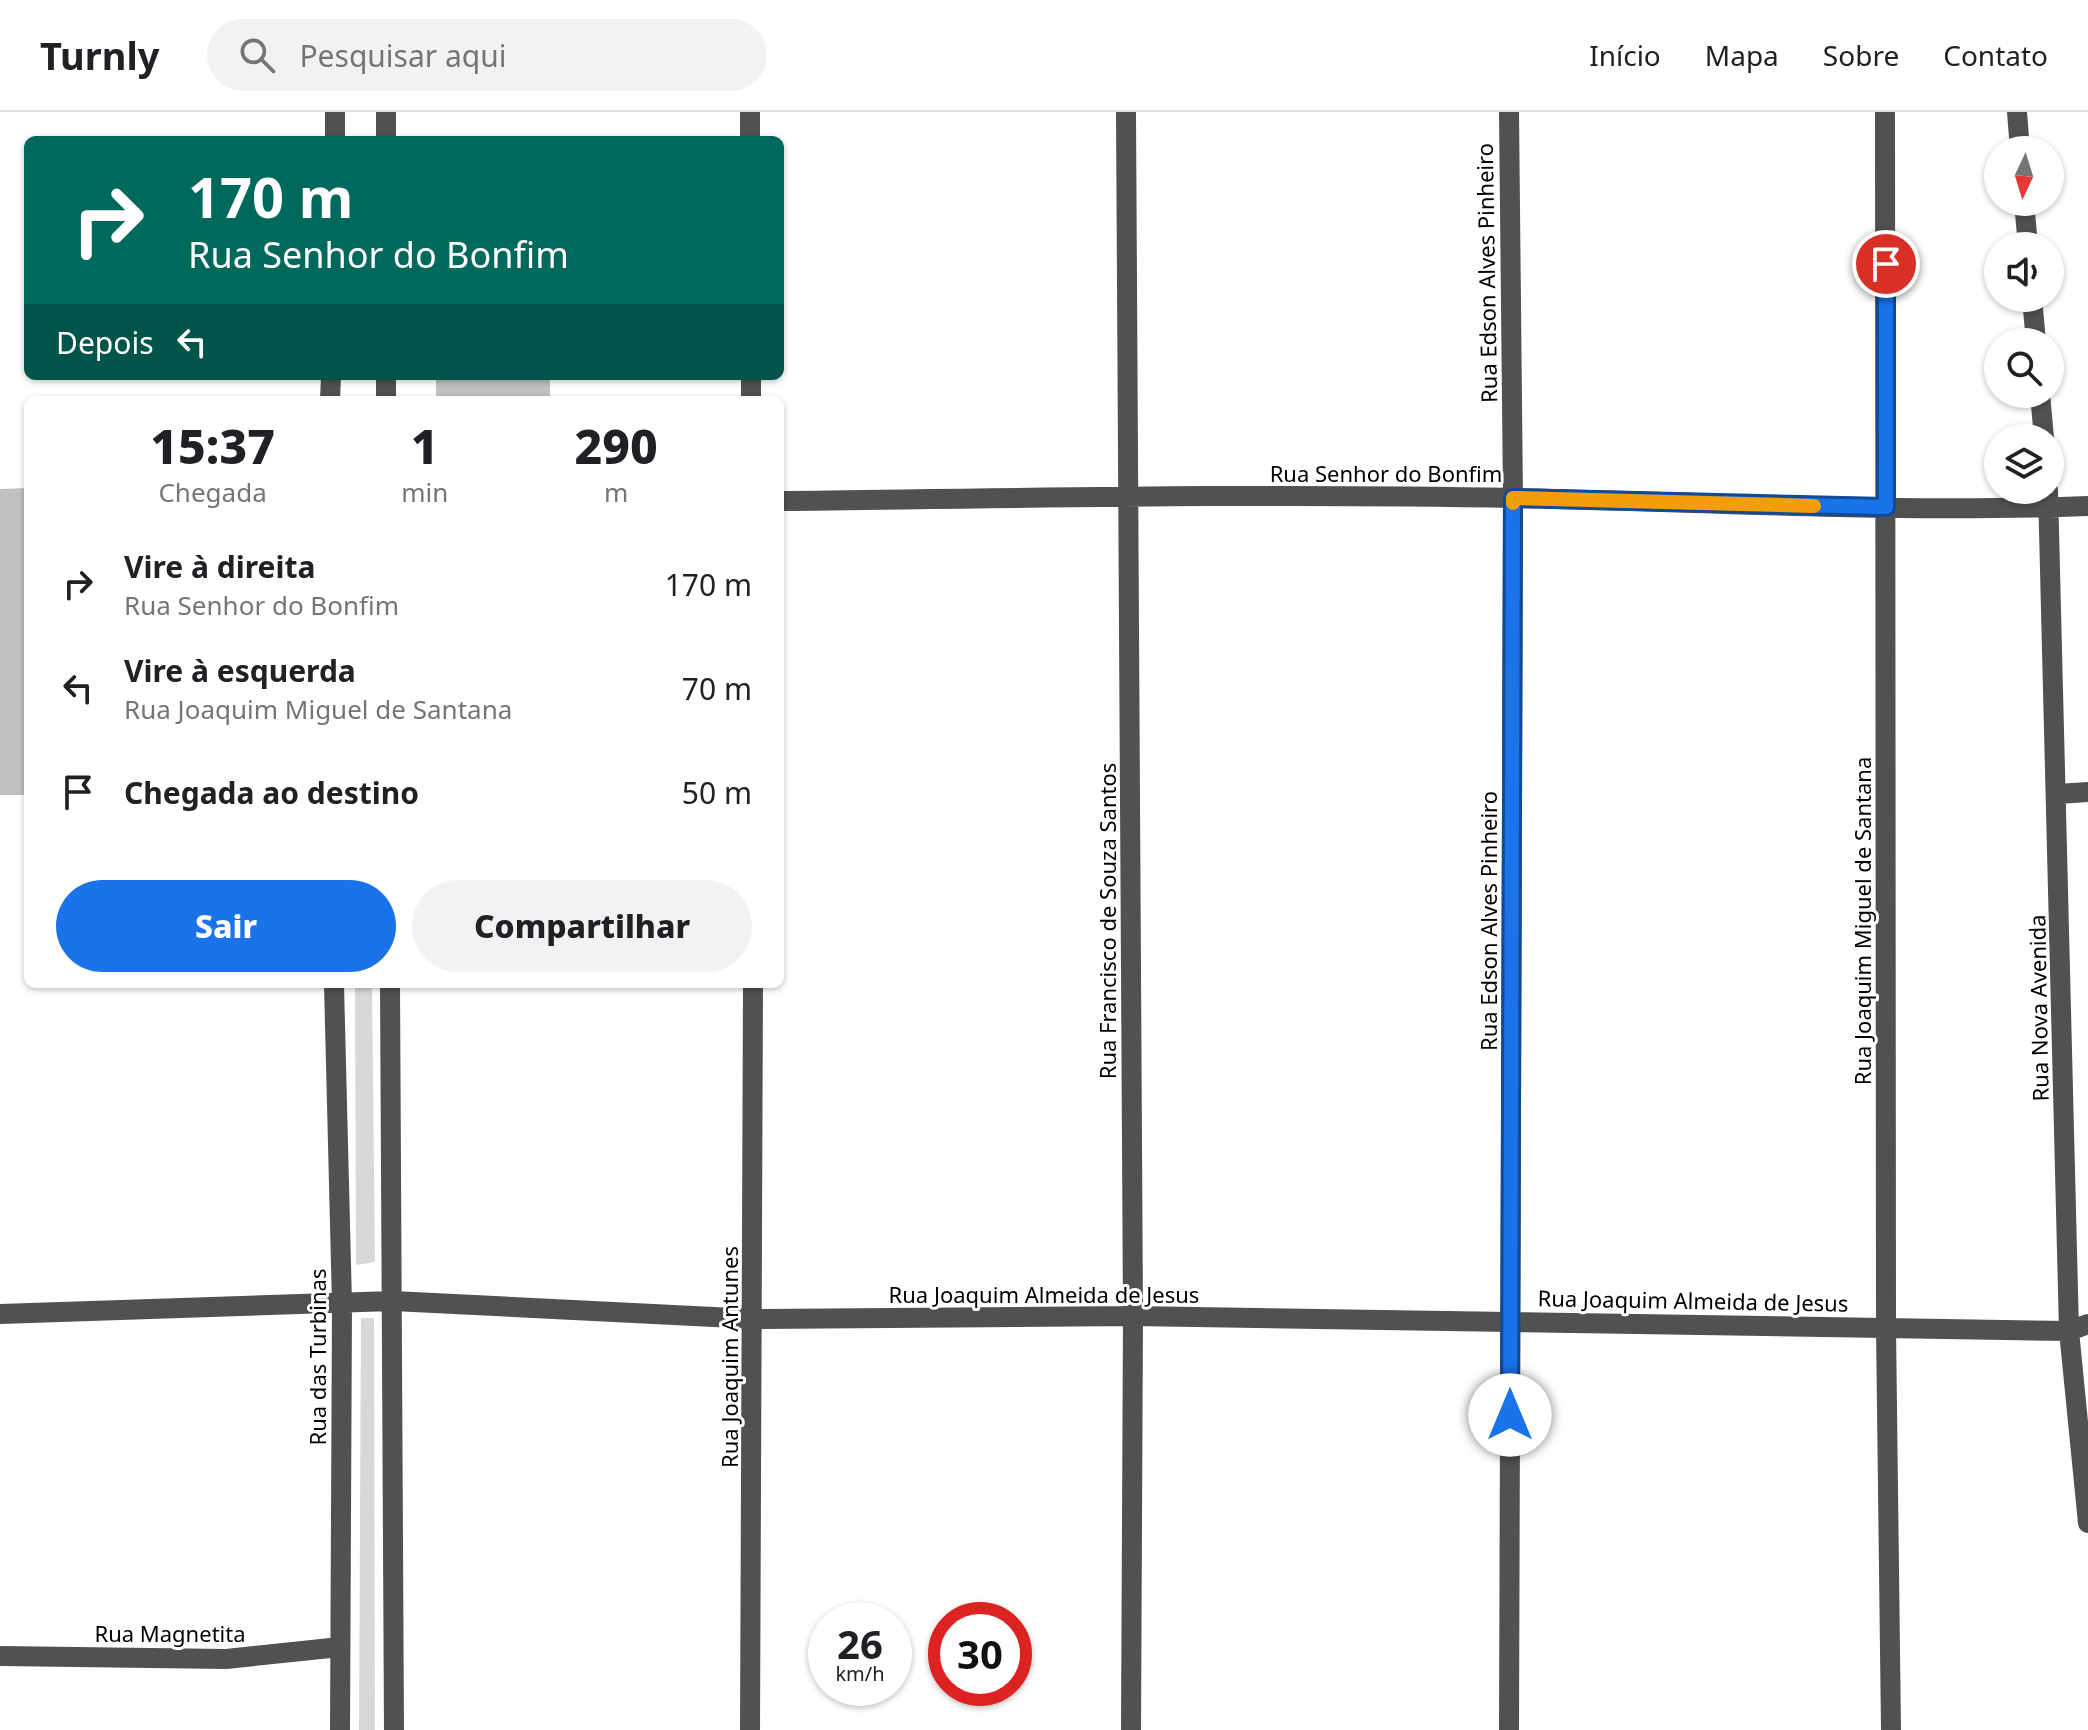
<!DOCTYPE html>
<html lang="pt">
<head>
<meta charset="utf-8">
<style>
	:root { --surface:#fff; --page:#f2f2f2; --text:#202124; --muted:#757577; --line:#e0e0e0; --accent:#1a73e8 }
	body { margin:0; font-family:"Noto Sans",sans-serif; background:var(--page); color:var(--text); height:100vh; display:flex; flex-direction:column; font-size:30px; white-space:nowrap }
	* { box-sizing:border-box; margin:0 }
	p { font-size:26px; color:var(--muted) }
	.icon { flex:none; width:44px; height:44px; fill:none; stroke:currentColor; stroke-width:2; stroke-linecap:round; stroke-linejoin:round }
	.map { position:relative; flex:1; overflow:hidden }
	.panel { position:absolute; left:24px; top:284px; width:760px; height:592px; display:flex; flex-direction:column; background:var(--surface); border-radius:12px; box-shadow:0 2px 6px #0004 }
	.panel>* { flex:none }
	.top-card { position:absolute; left:24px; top:24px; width:760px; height:244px; border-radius:12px; box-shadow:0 2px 6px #0004; background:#00695c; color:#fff; overflow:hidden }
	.needle { width:52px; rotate:184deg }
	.controls { position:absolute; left:1984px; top:24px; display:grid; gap:16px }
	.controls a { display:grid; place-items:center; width:80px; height:80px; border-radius:50%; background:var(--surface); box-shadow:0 2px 6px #0004; font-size:40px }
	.speed { position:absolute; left:808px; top:1490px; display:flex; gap:16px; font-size:40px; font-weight:700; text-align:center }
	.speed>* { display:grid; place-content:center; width:104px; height:104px; border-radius:50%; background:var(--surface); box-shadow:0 2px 6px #0004; line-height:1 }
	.speed small { font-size:20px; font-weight:400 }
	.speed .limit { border:12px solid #d22; background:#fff; color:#111 }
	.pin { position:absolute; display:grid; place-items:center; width:68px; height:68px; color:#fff; margin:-34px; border:4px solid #fff; border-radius:50%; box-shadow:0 2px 8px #0007 }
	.me { position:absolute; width:88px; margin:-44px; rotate:0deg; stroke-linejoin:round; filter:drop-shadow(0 0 6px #0008) }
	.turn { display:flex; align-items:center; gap:28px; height:168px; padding:0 32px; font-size:36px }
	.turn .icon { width:104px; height:104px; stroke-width:2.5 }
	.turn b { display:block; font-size:56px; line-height:68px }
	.then { display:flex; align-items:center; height:76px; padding:0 32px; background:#0003; gap:16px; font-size:30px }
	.eta { display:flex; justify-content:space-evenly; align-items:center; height:136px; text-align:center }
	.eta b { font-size:48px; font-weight:800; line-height:56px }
	.cta { display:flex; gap:16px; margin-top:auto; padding:16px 32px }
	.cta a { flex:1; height:92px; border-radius:48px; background:var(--accent); color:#fff; font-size:32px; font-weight:800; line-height:92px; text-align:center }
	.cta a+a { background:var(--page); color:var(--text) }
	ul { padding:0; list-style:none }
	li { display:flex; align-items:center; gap:24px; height:104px; padding:0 32px }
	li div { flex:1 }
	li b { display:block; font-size:30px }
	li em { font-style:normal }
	header { display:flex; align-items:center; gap:48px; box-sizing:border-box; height:112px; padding:0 40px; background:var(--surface); border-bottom:2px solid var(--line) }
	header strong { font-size:38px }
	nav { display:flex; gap:44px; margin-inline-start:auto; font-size:28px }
	.search { width:560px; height:72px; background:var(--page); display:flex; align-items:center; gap:20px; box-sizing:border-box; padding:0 28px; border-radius:44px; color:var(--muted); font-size:30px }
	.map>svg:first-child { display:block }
	.green { fill:#d8d8d8 }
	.building { fill:#c0c0c0 }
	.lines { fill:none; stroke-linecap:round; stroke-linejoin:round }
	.minor { stroke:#515151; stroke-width:20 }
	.route-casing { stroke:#114b97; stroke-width:20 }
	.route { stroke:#1a73e8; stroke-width:14 }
	.slow { stroke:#f59e0b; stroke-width:14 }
	.labels { text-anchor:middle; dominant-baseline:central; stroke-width:6; stroke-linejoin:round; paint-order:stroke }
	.street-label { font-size:22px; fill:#000; stroke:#fff }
</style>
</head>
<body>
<header>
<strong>Turnly</strong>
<div class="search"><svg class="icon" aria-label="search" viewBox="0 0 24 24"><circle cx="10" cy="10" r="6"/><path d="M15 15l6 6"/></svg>Pesquisar aqui</div>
<nav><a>Início</a><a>Mapa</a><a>Sobre</a><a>Contato</a></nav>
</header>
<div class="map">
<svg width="2088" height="1618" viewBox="0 0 2088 1618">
	<rect width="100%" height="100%" fill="#fff"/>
	<path class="green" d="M355,872H372L375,1150L356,1153Z
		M361,1206H374L375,1618H359Z"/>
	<path class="building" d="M436,264H550V288H436Z
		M28,376V683H0V377Z"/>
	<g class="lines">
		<path class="minor" d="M750,0V28
			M1126,0L1133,1204L1131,1618
			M1509,0L1513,386L1509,1618
			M1885,0L1886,1216L1891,1618
			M2017,0L2020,38
			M335,28V0
			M386,28V0
			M2024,90L2028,134
			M2032,186L2036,230
			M751,264V288
			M2040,282L2044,326
			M330,288L331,264
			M386,288V264
			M2048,378L2069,1219L2088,1411
			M780,389C1025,386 1271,381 1516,386C1707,390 1898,401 2088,394
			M2058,682L2088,680
			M334,872L342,1192L340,1618
			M390,872L394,1618
			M0,1202L393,1189L754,1207L1133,1204L2069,1219L2088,1212
			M0,1544L226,1547L340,1535
			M750,1618L753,872"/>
	</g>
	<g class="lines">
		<defs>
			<path id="route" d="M1510,1303L1513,386L1886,395V152"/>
		</defs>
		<use href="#route" class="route-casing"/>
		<use href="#route" class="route"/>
		<path class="slow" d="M1513,391V386L1814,394"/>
	</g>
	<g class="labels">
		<g class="street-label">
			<text transform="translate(1486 161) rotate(-91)">Rua Edson Alves Pinheiro</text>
			<text x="1386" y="361">Rua Senhor do Bonfim</text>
			<text transform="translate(1107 809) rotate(-90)">Rua Francisco de Souza Santos</text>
			<text transform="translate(1488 809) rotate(-90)">Rua Edson Alves Pinheiro</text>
			<text transform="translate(1862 809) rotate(-90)">Rua Joaquim Miguel de Santana</text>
			<text transform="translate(2038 896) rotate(-91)">Rua Nova Avenida</text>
			<text x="1044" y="1182">Rua Joaquim Almeida de Jesus</text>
			<text transform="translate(1693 1188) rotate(1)">Rua Joaquim Almeida de Jesus</text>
			<text transform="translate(317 1245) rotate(-90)">Rua das Turbinas</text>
			<text transform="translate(729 1245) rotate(-90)">Rua Joaquim Antunes</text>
			<text x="170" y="1521">Rua Magnetita</text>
		</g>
	</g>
</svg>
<div class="controls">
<a><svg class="needle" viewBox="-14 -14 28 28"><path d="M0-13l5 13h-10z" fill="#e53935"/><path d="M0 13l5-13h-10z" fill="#757577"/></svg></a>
<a><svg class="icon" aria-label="sound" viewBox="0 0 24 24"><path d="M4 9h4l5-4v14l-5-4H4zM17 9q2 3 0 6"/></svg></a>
<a><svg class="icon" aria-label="search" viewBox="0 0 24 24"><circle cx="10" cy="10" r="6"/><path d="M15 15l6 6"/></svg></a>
<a><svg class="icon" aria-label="layers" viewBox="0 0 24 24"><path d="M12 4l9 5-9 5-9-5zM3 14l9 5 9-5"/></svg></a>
</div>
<div class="speed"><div>26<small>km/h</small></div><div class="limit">30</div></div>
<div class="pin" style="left:1886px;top:152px;background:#d93025"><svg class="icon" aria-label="arrive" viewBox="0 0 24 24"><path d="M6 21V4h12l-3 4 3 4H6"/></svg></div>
<svg class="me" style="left:1510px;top:1303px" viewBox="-20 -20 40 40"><circle r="19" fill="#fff"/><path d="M0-13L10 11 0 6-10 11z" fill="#1a73e8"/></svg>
<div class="top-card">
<div class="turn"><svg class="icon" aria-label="right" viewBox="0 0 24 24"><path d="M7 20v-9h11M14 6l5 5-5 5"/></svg><div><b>170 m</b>Rua Senhor do Bonfim</div></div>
<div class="then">Depois<svg class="icon" aria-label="left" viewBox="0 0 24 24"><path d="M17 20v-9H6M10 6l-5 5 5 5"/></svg></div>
</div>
<section class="panel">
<div class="eta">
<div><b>15:37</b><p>Chegada</p></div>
<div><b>1</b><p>min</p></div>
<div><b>290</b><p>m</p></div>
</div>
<ul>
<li><svg class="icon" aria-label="right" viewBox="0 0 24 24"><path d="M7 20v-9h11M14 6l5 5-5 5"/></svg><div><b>Vire à direita</b><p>Rua Senhor do Bonfim</p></div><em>170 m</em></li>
<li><svg class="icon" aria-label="left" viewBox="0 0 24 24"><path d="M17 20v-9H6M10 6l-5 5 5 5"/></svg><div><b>Vire à esquerda</b><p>Rua Joaquim Miguel de Santana</p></div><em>70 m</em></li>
<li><svg class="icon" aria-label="arrive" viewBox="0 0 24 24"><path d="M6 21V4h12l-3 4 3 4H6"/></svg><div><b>Chegada ao destino</b></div><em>50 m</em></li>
</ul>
<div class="cta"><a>Sair</a><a>Compartilhar</a></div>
</section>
</div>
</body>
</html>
